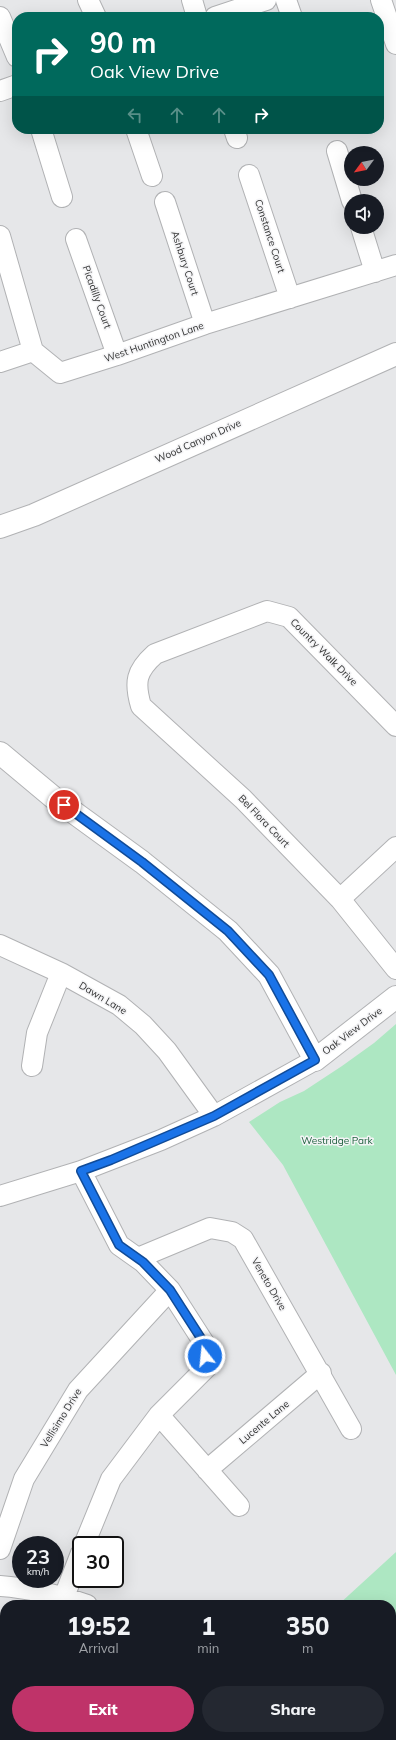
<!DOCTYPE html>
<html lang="en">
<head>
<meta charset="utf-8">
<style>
	:root { --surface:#171b24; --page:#242831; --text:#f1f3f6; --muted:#9ea1a6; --accent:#bf3369 }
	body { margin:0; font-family:Mulish,sans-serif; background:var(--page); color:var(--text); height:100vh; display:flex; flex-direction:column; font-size:15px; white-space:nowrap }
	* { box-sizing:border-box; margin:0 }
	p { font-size:13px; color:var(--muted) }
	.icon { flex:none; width:22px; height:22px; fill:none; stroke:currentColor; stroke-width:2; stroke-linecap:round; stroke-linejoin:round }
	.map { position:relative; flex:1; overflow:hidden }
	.side { position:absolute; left:0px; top:1600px; width:396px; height:140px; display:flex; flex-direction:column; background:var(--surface); border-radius:16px 16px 0 0; box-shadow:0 4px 16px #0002 }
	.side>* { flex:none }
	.top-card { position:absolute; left:12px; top:12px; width:372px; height:122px; border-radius:16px; box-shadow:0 4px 16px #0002; background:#00695c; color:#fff; overflow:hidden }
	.needle { width:26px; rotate:238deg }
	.fabs { position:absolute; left:344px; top:146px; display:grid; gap:8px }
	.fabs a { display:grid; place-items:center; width:40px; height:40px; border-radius:50%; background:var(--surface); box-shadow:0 4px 16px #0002; font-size:20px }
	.speed { position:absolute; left:12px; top:1536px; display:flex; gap:8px; font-size:20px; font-weight:700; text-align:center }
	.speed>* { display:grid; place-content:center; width:52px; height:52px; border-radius:50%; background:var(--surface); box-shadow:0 4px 16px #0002; line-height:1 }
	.speed small { font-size:10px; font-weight:400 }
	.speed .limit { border:2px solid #111; border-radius:6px; background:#fff; color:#111 }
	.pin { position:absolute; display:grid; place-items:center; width:34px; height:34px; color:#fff; margin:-17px; border:2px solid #fff; border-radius:50%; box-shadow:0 1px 4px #0007 }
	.me { position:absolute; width:44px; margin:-22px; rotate:344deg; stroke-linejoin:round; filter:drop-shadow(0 0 3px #0008) }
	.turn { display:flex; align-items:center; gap:14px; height:84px; padding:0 12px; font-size:18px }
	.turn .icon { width:52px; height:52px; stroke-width:2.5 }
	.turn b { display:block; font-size:28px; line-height:34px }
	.lanes { display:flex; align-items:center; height:38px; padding:0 12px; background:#0003; justify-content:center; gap:20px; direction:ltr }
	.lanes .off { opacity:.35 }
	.eta { display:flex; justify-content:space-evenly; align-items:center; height:68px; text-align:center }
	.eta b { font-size:24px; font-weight:800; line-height:28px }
	.cta { display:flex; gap:8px; margin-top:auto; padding:8px 12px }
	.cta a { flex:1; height:46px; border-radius:24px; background:var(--accent); color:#fff; font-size:16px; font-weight:800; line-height:46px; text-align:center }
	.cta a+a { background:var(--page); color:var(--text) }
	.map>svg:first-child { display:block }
	.green { fill:#ade7c2 }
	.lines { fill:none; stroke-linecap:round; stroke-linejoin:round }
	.minor-casing { stroke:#b1b2b4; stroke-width:22 }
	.tertiary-casing { stroke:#b1b2b4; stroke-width:24 }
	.secondary-casing { stroke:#b1b2b4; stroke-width:24 }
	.minor { stroke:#fff; stroke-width:20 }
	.tertiary { stroke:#fff; stroke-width:22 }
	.secondary { stroke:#fff; stroke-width:22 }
	.route-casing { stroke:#114b97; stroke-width:10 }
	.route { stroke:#1a73e8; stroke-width:7 }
	.labels { text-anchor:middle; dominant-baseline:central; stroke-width:3; stroke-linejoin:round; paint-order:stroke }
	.street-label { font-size:10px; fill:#303131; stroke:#f4f4f6 }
	.park-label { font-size:10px; fill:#1d603d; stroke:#f4f4f6 }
</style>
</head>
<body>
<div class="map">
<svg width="396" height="1740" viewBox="0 0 396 1740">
	<rect width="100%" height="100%" fill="#e6e7e9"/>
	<path class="green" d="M396,1024V1375L283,1165L249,1122L280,1102L304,1091L342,1066L374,1043Z
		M396,1552V1740H232L237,1735H391V1605H338Z"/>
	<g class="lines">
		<defs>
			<path id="minor" d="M88,0L96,17
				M192,0L197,17
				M286,0L292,17
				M381,0L396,44
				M0,17L17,57
				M215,17L266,0
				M0,91L17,85
				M41,129L62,197
				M136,129L152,176
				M234,129L237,138
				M337,151L352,201
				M249,175L290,298
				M165,202L205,324
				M361,227L375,272
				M0,236L33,351L60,373L117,355L205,324L396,265
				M76,239L117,355
				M0,362L33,351
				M396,726L289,617L267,611L155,654C136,671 134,682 141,706L243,799L340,899L396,969
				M340,899L396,847
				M0,945L61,973L119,1005L143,1025L167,1051L214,1116
				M32,1066L37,1033L61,973
				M81,1171L119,1245L143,1262L170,1290L204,1343L206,1368L159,1415L111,1479L84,1545
				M0,1196L81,1171L161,1140L214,1116L315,1060
				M138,1258L210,1228L232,1232L243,1239L351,1429
				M159,1415L239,1506
				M207,1470L321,1373
				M0,1549L24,1479L78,1390L170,1290
				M0,1586C30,1588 58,1595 87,1605
				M64,1597L81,1553"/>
			<path id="tertiary" d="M0,753L54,798L142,862L228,931L269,975L315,1060L396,997"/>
			<path id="secondary" d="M0,527L34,515L396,354"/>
		</defs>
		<use href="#minor" class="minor-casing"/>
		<use href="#tertiary" class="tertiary-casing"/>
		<use href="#secondary" class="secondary-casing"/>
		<use href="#minor" class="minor"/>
		<use href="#tertiary" class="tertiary"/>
		<use href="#secondary" class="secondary"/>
	</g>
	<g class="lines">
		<defs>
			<path id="route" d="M64,805L142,862L228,931L269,975L315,1060L214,1116L111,1160L81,1171L119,1245L143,1262L170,1290L204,1343L205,1356"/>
		</defs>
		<use href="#route" class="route-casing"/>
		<use href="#route" class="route"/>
	</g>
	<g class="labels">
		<g class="street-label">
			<text transform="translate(270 236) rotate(72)">Constance Court</text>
			<text transform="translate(185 263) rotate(72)">Ashbury Court</text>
			<text transform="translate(97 297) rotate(70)">Picadilly Court</text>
			<text transform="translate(154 342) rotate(-19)">West Huntington Lane</text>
			<text transform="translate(198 441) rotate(-24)">Wood Canyon Drive</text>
			<text transform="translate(324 652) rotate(45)">Country Walk Drive</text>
			<text transform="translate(264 821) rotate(46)">Bel Flora Court</text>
			<text transform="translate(103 998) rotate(31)">Dawn Lane</text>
			<text transform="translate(352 1031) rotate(-37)">Oak View Drive</text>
			<text transform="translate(269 1284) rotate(60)">Veneto Drive</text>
			<text transform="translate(61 1418) rotate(-58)">Vellisimo Drive</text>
			<text transform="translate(264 1422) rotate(-40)">Lucente Lane</text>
		</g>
		<g class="park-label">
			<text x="337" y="1140">Westridge Park</text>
		</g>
	</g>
</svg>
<div class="fabs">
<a><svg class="needle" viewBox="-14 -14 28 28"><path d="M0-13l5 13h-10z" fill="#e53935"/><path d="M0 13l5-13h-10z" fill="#9ea1a6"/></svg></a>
<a><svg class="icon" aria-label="sound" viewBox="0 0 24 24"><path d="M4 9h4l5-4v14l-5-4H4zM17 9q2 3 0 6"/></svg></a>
</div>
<div class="speed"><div>23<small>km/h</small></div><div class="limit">30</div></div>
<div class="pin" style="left:64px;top:805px;background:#d93025"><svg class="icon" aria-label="arrive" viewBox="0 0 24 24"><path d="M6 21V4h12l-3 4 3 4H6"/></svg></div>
<svg class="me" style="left:205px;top:1356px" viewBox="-20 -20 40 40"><circle r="17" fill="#1a73e8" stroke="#fff" stroke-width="3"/><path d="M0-11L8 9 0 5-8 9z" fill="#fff"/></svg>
<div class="top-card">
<div class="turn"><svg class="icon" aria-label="right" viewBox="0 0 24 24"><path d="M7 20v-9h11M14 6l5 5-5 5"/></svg><div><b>90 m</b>Oak View Drive</div></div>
<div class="lanes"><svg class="icon off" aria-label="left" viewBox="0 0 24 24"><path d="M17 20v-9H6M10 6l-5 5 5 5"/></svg><svg class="icon off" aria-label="ahead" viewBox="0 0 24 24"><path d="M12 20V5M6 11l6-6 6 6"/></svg><svg class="icon off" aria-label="ahead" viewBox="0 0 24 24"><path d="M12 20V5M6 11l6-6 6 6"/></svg><svg class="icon" aria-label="right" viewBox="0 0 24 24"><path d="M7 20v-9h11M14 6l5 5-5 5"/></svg></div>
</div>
<section class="side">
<div class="eta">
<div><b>19:52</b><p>Arrival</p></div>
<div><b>1</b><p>min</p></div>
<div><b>350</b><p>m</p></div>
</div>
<div class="cta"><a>Exit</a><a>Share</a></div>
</section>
</div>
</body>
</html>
